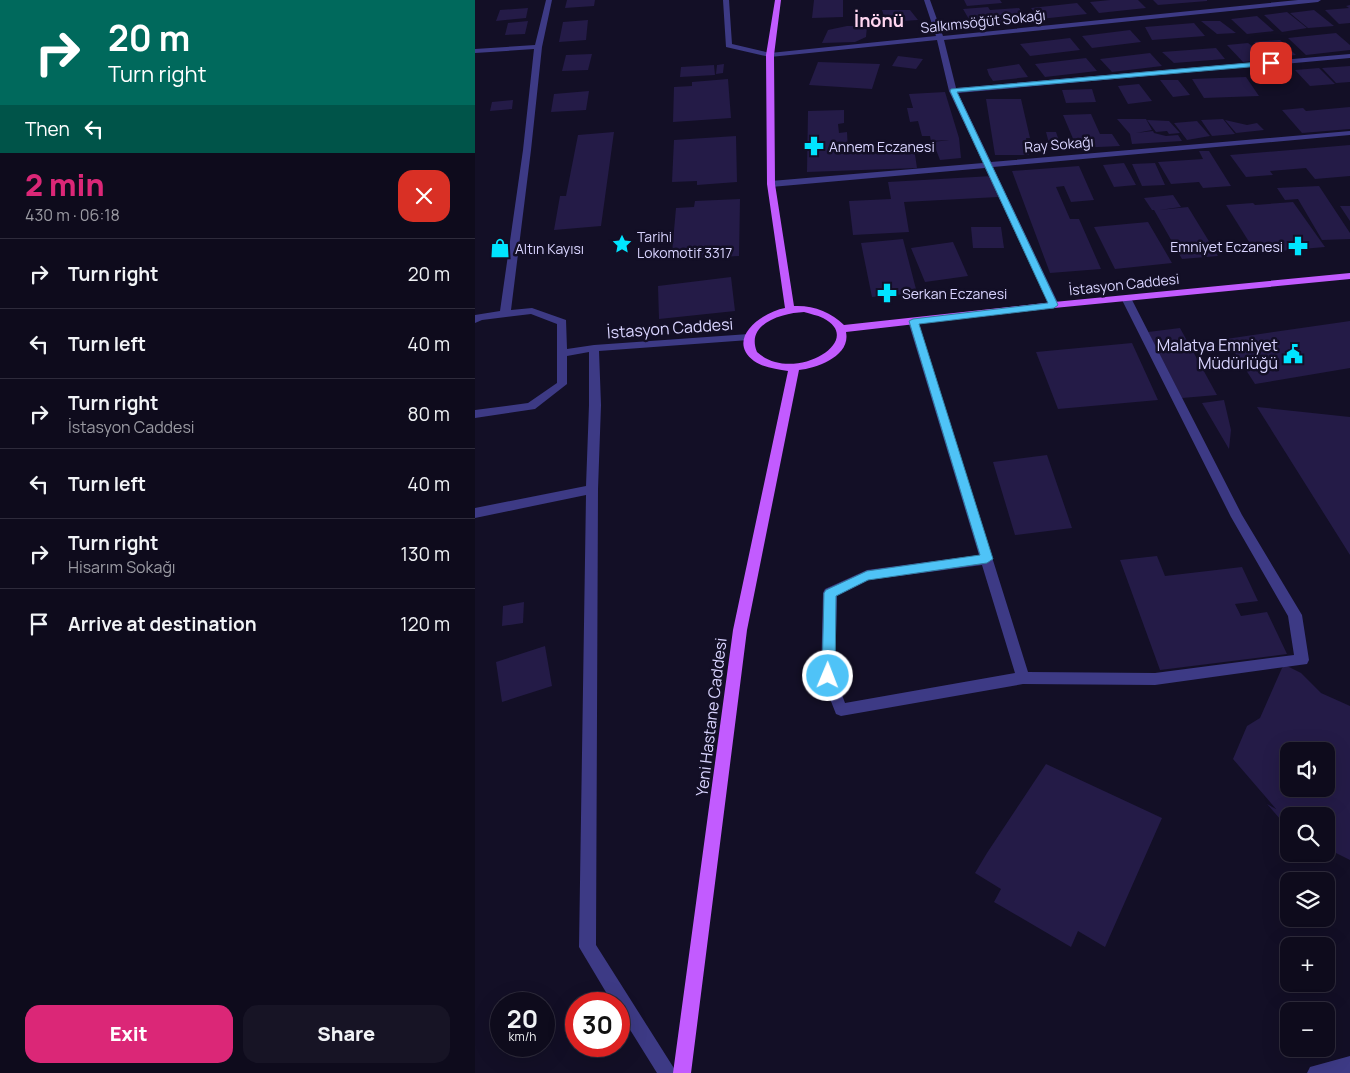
<!DOCTYPE html>
<html lang="en">
<head>
<meta charset="utf-8">
<style>
	:root { --surface:#0e0b1c; --page:#171425; --text:#f1f3f6; --muted:#9b9ba3; --line:#2e2b3b; --accent:#db2777 }
	body { margin:0; font-family:Manrope,sans-serif; background:var(--page); color:var(--text); height:100vh; display:flex; flex-direction:column; font-size:19px; white-space:nowrap }
	* { box-sizing:border-box; margin:0 }
	p { font-size:16px; color:var(--muted) }
	.icon { flex:none; width:28px; height:28px; fill:none; stroke:currentColor; stroke-width:2; stroke-linecap:round; stroke-linejoin:round }
	.map { position:relative; flex:1; overflow:hidden }
	.drawer { display:flex; flex-direction:column; background:var(--surface); width:475px }
	.drawer>* { flex:none }
	.guide { background:#00695c; color:#fff; overflow:hidden }
	.fabs { position:absolute; left:805px; top:742px; display:grid; gap:10px }
	.fabs a { display:grid; place-items:center; width:55px; height:55px; border-radius:10px; background:var(--surface); box-shadow:0 5px 20px #0002,0 0 0 1px var(--line); font-size:25px }
	.speed { position:absolute; left:15px; top:992px; display:flex; gap:10px; font-size:25px; font-weight:700; text-align:center }
	.speed>* { display:grid; place-content:center; width:65px; height:65px; border-radius:50%; background:var(--surface); box-shadow:0 5px 20px #0002,0 0 0 1px var(--line); line-height:1 }
	.speed small { font-size:12px; font-weight:400 }
	.speed .limit { border:8px solid #d22; background:#fff; color:#111 }
	.pin { position:absolute; display:grid; place-items:center; width:42px; height:42px; color:#fff; margin:-21px; border-radius:10px; box-shadow:0 2px 8px #0006 }
	.me { position:absolute; width:55px; margin:-28px; rotate:1deg; stroke-linejoin:round; filter:drop-shadow(0 0 4px #0008) }
	.turn { display:flex; align-items:center; gap:18px; height:105px; padding:0 25px; font-size:22px }
	.turn .icon { width:65px; height:65px; stroke-width:2.5 }
	.turn b { display:block; font-size:35px; line-height:42px }
	.then { display:flex; align-items:center; height:48px; padding:0 25px; background:#0003; gap:10px; font-size:19px }
	.round { display:grid; place-items:center; flex:none; width:52px; height:52px; border-radius:15px; background:var(--page) }
	.overview { display:flex; align-items:center; justify-content:space-between; height:85px; padding:0 25px }
	h1 { font-size:30px; font-weight:800; line-height:38px; color:var(--accent) }
	.button { display:flex; gap:10px; margin-top:auto; padding:10px 25px }
	.button a { flex:1; height:58px; border-radius:15px; background:var(--accent); color:#fff; font-size:20px; font-weight:800; line-height:58px; text-align:center }
	.button a+a { background:var(--page); color:var(--text) }
	ul { padding:0; list-style:none }
	li { display:flex; align-items:center; gap:15px; height:70px; padding:0 25px; border-top:1px solid var(--line) }
	li div { flex:1 }
	li b { display:block; font-size:19px }
	li em { font-style:normal }
	main { display:flex; flex:1; min-height:0 }
	.map>svg:first-child { display:block }
	.building { fill:#241b47; fill-rule:evenodd }
	.lines { fill:none; stroke-linecap:round; stroke-linejoin:round }
	.minor { fill:#3d3a85; fill-rule:evenodd }
	.major { fill:#c25bff; fill-rule:evenodd }
	.route { fill:#4fc3f7; stroke:#337fa1 }
	.labels { text-anchor:middle; dominant-baseline:central; stroke-width:5; stroke-linejoin:round; paint-order:stroke }
	.far-street-label { font-size:14px; fill:#d9d4ff; stroke:#130f26 }
	.far-poi-label { font-size:14px; fill:#d9d4ff; stroke:#130f26; text-anchor:start }
	.street-label { font-size:16px; fill:#d9d4ff; stroke:#130f26 }
	.poi-label { font-size:16px; fill:#d9d4ff; stroke:#130f26; text-anchor:end }
	.far-district-label { font-size:18px; font-weight:bold; fill:#ffd6f0; stroke:#130f26 }
</style>
</head>
<body>
<main>
<section class="drawer">
<div class="guide">
<div class="turn"><svg class="icon" aria-label="right" viewBox="0 0 24 24"><path d="M7 20v-9h11M14 6l5 5-5 5"/></svg><div><b>20 m</b>Turn right</div></div>
<div class="then">Then<svg class="icon" aria-label="left" viewBox="0 0 24 24"><path d="M17 20v-9H6M10 6l-5 5 5 5"/></svg></div>
</div>
<div class="overview"><div><h1>2 min</h1><p>430 m · 06:18</p></div><a class="round" style="background:#d93025;color:#fff"><svg class="icon" aria-label="close" viewBox="0 0 24 24"><path d="M6 6l12 12M18 6L6 18"/></svg></a></div>
<ul>
<li><svg class="icon" aria-label="right" viewBox="0 0 24 24"><path d="M7 20v-9h11M14 6l5 5-5 5"/></svg><div><b>Turn right</b></div><em>20 m</em></li>
<li><svg class="icon" aria-label="left" viewBox="0 0 24 24"><path d="M17 20v-9H6M10 6l-5 5 5 5"/></svg><div><b>Turn left</b></div><em>40 m</em></li>
<li><svg class="icon" aria-label="right" viewBox="0 0 24 24"><path d="M7 20v-9h11M14 6l5 5-5 5"/></svg><div><b>Turn right</b><p>İstasyon Caddesi</p></div><em>80 m</em></li>
<li><svg class="icon" aria-label="left" viewBox="0 0 24 24"><path d="M17 20v-9H6M10 6l-5 5 5 5"/></svg><div><b>Turn left</b></div><em>40 m</em></li>
<li><svg class="icon" aria-label="right" viewBox="0 0 24 24"><path d="M7 20v-9h11M14 6l5 5-5 5"/></svg><div><b>Turn right</b><p>Hisarım Sokağı</p></div><em>130 m</em></li>
<li><svg class="icon" aria-label="arrive" viewBox="0 0 24 24"><path d="M6 21V4h12l-3 4 3 4H6"/></svg><div><b>Arrive at destination</b></div><em>120 m</em></li>
</ul>
<div class="button"><a>Exit</a><a>Share</a></div>
</section>
<div class="map">
<svg width="875" height="1073" viewBox="0 0 875 1073">
	<rect width="100%" height="100%" fill="#130f26"/>
	<path class="building" d="M92,0H120L119,6L90,8Z
		M339,0H368V17L337,18Z
		M489,0H525L527,3L492,6Z
		M635,0H663L671,8L624,13L615,2Z
		M678,0H732V1L683,5Z
		M602,3L612,14L565,19L556,8Z
		M875,5V23L864,24L850,10L874,8L871,6Z
		M513,7L515,10L544,8L553,21L498,26L488,9Z
		M53,8L51,18L21,21L25,10Z
		M407,10H435L443,20L411,22Z
		M839,10L859,26L833,28L815,13Z
		M812,12L832,28L807,32L789,15Z
		M782,16L799,31L772,34L756,19Z
		M113,20L111,40L84,42L88,22Z
		M53,21L50,34L30,35L33,23Z
		M726,21H745L761,33L742,34Z
		M719,23L730,36L677,40L670,27Z
		M372,26H392L391,37L380,42L347,43L353,30Z
		M655,30L666,42L617,48L607,36Z
		M861,33L875,45V50L831,55L813,38Z
		M595,38L605,50L555,56L545,44Z
		M805,40L821,55L794,58L779,42Z
		M773,43L791,57L793,59L768,62L752,45Z
		M741,48L750,59L699,63L687,52Z
		M675,53L687,66L637,72L625,59Z
		M117,54L113,70L87,71L91,55Z
		M423,56L448,59L441,69L417,66Z
		M611,58L622,71L570,77L560,64Z
		M343,62L405,64L397,89L334,85Z
		M249,64L248,73L241,74L242,65Z
		M544,64L553,77L518,81L514,75L512,69Z
		M239,65L240,75L205,77L206,67Z
		M875,66V82L861,83L847,68Z
		M844,68L860,84L835,86L820,70Z
		M771,77L784,96L729,98L717,79Z
		M253,79L256,118L198,122L199,87L217,86V82Z
		M685,80H703L715,95L698,97Z
		M664,84L677,101L653,104L643,86Z
		M617,89L621,102L591,103L587,90Z
		M114,91L111,110L76,112L79,94Z
		M470,92L484,138L486,158L465,160L458,142L474,140L456,141L455,136H447L443,121L435,122L432,108H438L434,94Z
		M511,99H546L555,138H551L554,155H520Z
		M38,100L37,109L15,111L17,102Z
		M875,107V129L827,133L807,110L828,108L831,111Z
		M369,110V123L363,124L364,133L372,132L373,151L439,148L442,168L332,172L333,111Z
		M616,114L625,134H637L645,146L602,148L588,115Z
		M642,119H671L677,130L661,133L678,131L679,133L691,136L703,135L707,141L657,144L655,134Z
		M748,119L760,134L737,136L726,120Z
		M672,120L694,121L705,133L694,134L692,131L681,132Z
		M750,120L772,125L782,123L789,130L761,133Z
		M722,121L735,136L712,140L699,123Z
		M139,132L126,226L79,230L85,196H91L103,135Z
		M571,132H581L585,144L590,150L576,151Z
		M261,136L262,182L222,185V181L197,182L199,140Z
		M875,145V176L840,179L831,168L795,171L798,175L771,177L755,155Z
		M724,151H734L756,186L728,188L724,182L696,184L683,162L728,159Z
		M649,163L661,185L639,187L628,165Z
		M680,163L690,185L667,186L657,164Z
		M604,166L619,200L596,202L589,186L581,187L595,219H604L626,269L575,273L537,171Z
		M517,176L523,197L429,202L434,232L378,235L374,201L416,199L413,182Z
		M844,186L875,233V239L847,240L823,199L810,200L802,188Z
		M698,195L706,207L684,210L713,207L743,256L707,259L679,210H677L669,198Z
		M265,199L264,256L222,258L223,251L197,253L201,208L219,207L220,201Z
		M818,202L850,247L781,253L751,205L778,203L780,205Z
		M865,206H875V221Z
		M673,222L697,263L640,269L619,227Z
		M496,227H526L529,248H498Z
		M428,239L442,293L397,297L386,243Z
		M478,242L493,276L450,282L436,248Z
		M256,277L260,311L184,319L183,286Z
		M875,321V368L780,384L751,339Z
		M705,328L742,395L707,398L673,332Z
		M657,343L683,400L583,409L561,352Z
		M749,400L756,430L754,449L727,403Z
		M782,407L875,417V555Z
		M572,455L597,528L540,535L518,462Z
		M682,556L690,576L767,567L783,601L760,604L766,616L792,612L812,654L685,670L645,560Z
		M49,602L48,623L27,626L28,606Z
		M70,646L77,686L27,702L21,662Z
		M810,665L826,673L846,693L875,706V860L851,848V816H814V829L792,804L801,809L758,759L772,726L785,718L807,668ZM814,751H851V789H814Z
		M571,764L687,818L630,947L603,931L596,947L519,902L526,889L500,873L512,853Z"/>
	<g class="lines">
		<path class="minor" d="M71,0H77L67,47L56,150L36,310L57,308L91,320L92,349L119,345L274,334L279,337L274,340L124,351L126,405L123,489L121,945L202,1073H182L144,1012V1004H138L104,947L111,495L0,518V508L111,486L114,405V352L92,356V384L60,409L0,418V410L53,403L82,383V324L56,314L7,320L0,323V315L25,311L48,150L59,49L0,53V49L60,45Z
			M248,0H254L257,44L295,53L461,36L449,0H455L468,36L823,0H846L843,2L469,40L481,88L875,54V58L483,93L516,162L875,131V135L518,167L584,305L579,308L574,305L510,168L296,187L292,184L296,181L508,163L474,91L462,40L295,57L251,47Z
			M651,295L656,298L767,515L827,615L834,660L832,664L680,685L548,684L366,716L361,714L346,676L348,593L350,589L392,570L504,555L433,321L438,318L443,321L553,672L680,673L819,655L813,616L756,517L646,298ZM507,565L540,673L370,703L360,676L362,596L394,580Z
			M875,1056V1073H832L835,1067Z"/>
		<path class="major" d="M300,0H306L299,55L300,184L319,306C338,305 356,312 369,325L579,302L875,273V279L579,308L371,332C376,356 342,368 324,370L272,630L216,1073H198L258,630L313,371C302,369 289,368 279,361C250,339 287,312 310,308L292,184L291,55ZM329,312C335,314 342,315 348,318C393,341 317,385 282,352C270,323 308,313 329,312Z"/>
	</g>
	<path class="route" d="M796,61L799,63L798,65L482,92L583,305L579,308L444,324L518,559L512,563L393,580L361,596L360,676L358,680L353,682L349,680L347,676L349,593L351,590L392,571L505,555L434,321L438,319L573,303L475,91L476,89Z"/>
	<defs>
		<symbol id="pharmacy-bare" viewBox="-9 -9 18 18"><path d="M-2-6h4v4h4v4h-4v4h-4v-4h-4v-4h4Z" fill="#00e5ff" stroke="#130f26" stroke-width="2.5" paint-order="stroke"/></symbol>
		<symbol id="sight-bare" viewBox="-9 -9 18 18"><path d="M0-6L1.8-2.2L6-1.7L2.9 1.2L3.7 5.4L0 3.3L-3.7 5.4L-2.9 1.2L-6-1.7L-1.8-2.2Z" fill="#00e5ff" stroke="#130f26" stroke-width="2.5" paint-order="stroke"/></symbol>
		<symbol id="shop-bare" viewBox="-9 -9 18 18"><path d="M-5-2.5h2.3a2.7 3.5 0 0 1 5.4 0H5L5.5 6h-11ZM-1.5-2.5h3a1.5 2.3 0 0 0-3 0Z" fill="#00e5ff" stroke="#130f26" stroke-width="2.5" paint-order="stroke"/></symbol>
		<symbol id="civic-bare" viewBox="-9 -9 18 18"><path d="M-.6-6.5H3V-4.5H.6V-3L4-1V1h2V6H-6V1h2V-1L-.6-3ZM-1.2 2.5V6h2.4V2.5Z" fill="#00e5ff" stroke="#130f26" stroke-width="2.5" paint-order="stroke"/></symbol>
	</defs>
	<g fill-rule="evenodd">
		<use href="#pharmacy-bare" x="325" y="132" width="28" height="28"/>
		<use href="#sight-bare" x="133" y="230" width="28" height="28"/>
		<use href="#pharmacy-bare" x="809" y="232" width="28" height="28"/>
		<use href="#shop-bare" x="11" y="234" width="28" height="28"/>
		<use href="#pharmacy-bare" x="398" y="279" width="28" height="28"/>
		<use href="#civic-bare" x="804" y="340" width="28" height="28"/>
	</g>
	<g class="labels">
		<g class="far-street-label">
			<text transform="translate(508 21) rotate(-6)">Salkımsöğüt Sokağı</text>
			<text transform="translate(584 144) rotate(-5)">Ray Sokağı</text>
			<text transform="translate(649 284) rotate(-6)">İstasyon Caddesi</text>
		</g>
		<g class="far-poi-label">
			<text x="354" y="146">Annem Eczanesi</text>
			<text x="162" y="236">Tarihi<tspan x="162" dy="16">Lokomotif 3317</tspan></text>
			<text x="808" y="246" text-anchor="end">Emniyet Eczanesi</text>
			<text x="40" y="248">Altın Kayısı</text>
			<text x="427" y="293">Serkan Eczanesi</text>
		</g>
		<g class="street-label">
			<text transform="translate(195 328) rotate(-4)">İstasyon Caddesi</text>
			<text transform="translate(236 717) rotate(-83)">Yeni Hastane Caddesi</text>
		</g>
		<g class="poi-label">
			<text x="803" y="345">Malatya Emniyet<tspan x="803" dy="18">Müdürlüğü</tspan></text>
		</g>
		<g class="far-district-label">
			<text x="404" y="20">İnönü</text>
		</g>
	</g>
</svg>
<div class="fabs">
<a><svg class="icon" aria-label="sound" viewBox="0 0 24 24"><path d="M4 9h4l5-4v14l-5-4H4zM17 9q2 3 0 6"/></svg></a>
<a><svg class="icon" aria-label="search" viewBox="0 0 24 24"><circle cx="10" cy="10" r="6"/><path d="M15 15l6 6"/></svg></a>
<a><svg class="icon" aria-label="layers" viewBox="0 0 24 24"><path d="M12 4l9 5-9 5-9-5zM3 14l9 5 9-5"/></svg></a>
<a>+</a>
<a>−</a>
</div>
<div class="speed"><div>20<small>km/h</small></div><div class="limit">30</div></div>
<div class="pin" style="left:796px;top:63px;background:#d93025"><svg class="icon" aria-label="arrive" viewBox="0 0 24 24"><path d="M6 21V4h12l-3 4 3 4H6"/></svg></div>
<svg class="me" style="left:353px;top:676px" viewBox="-20 -20 40 40"><circle r="17" fill="#4fc3f7" stroke="#fff" stroke-width="3"/><path d="M0-11L8 9 0 5-8 9z" fill="#fff"/></svg>
</div>
</main>
</body>
</html>
